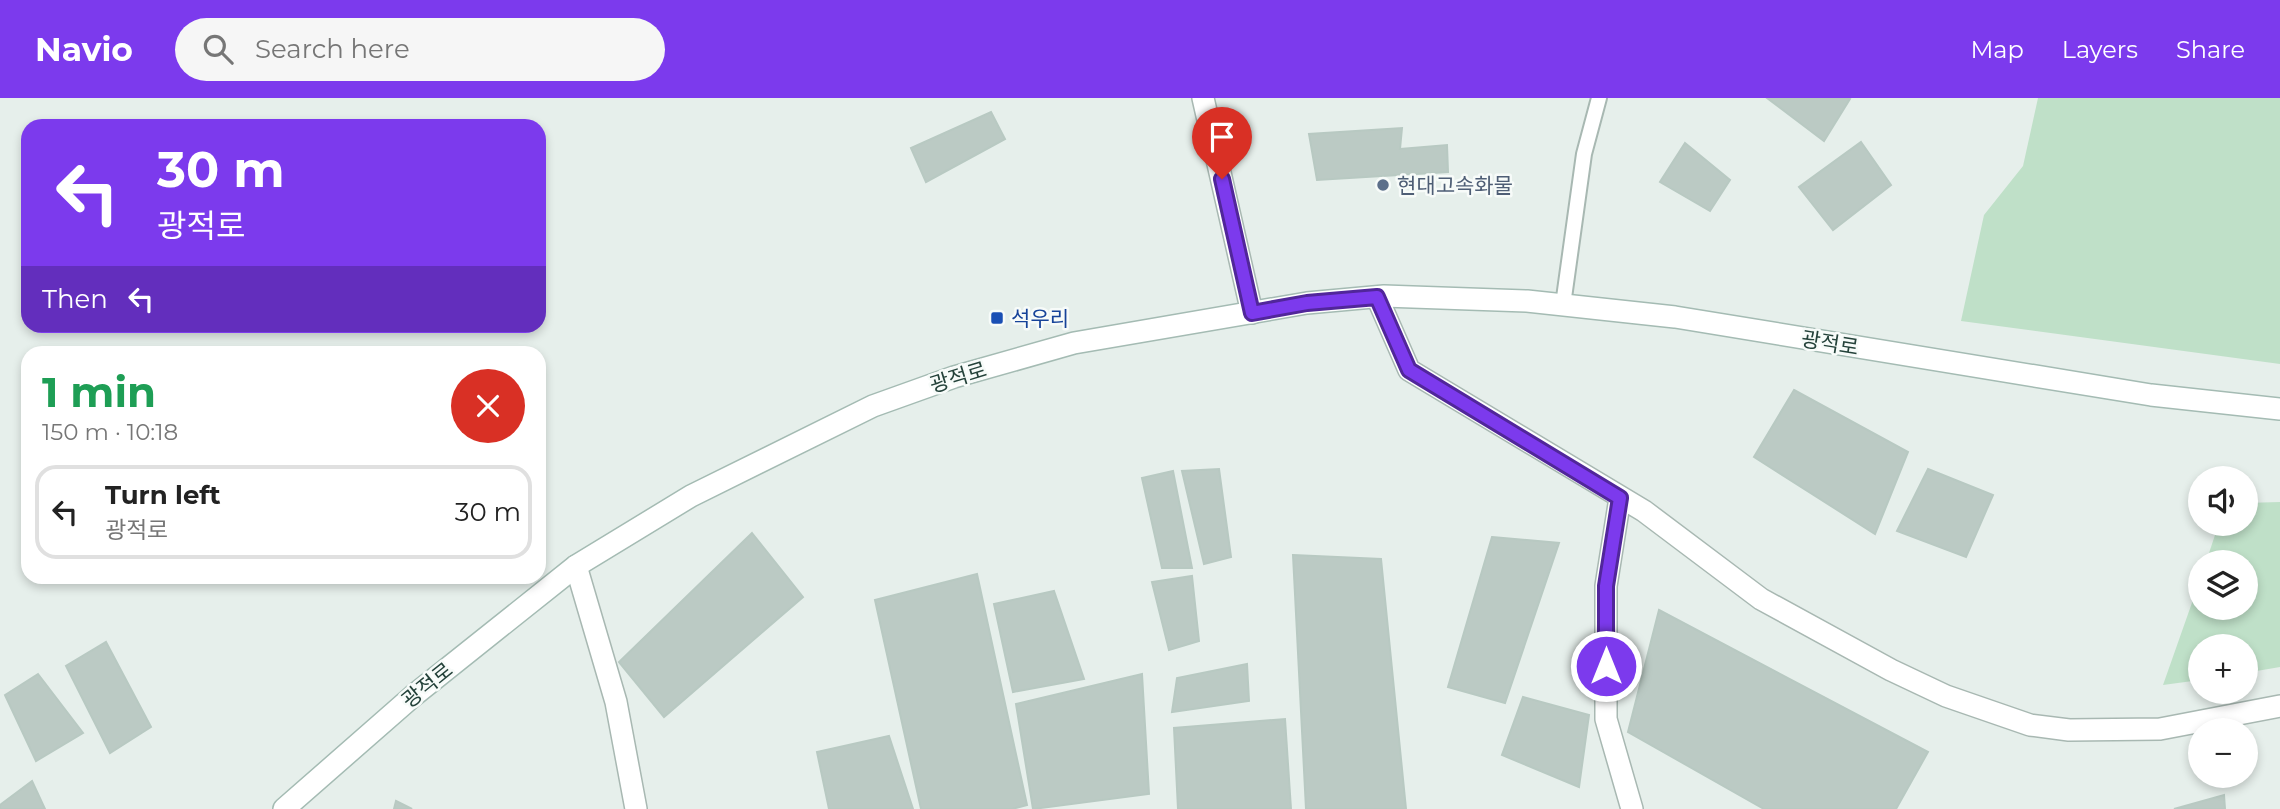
<!DOCTYPE html>
<html lang="en">
<head>
<meta charset="utf-8">
<style>
	:root { --surface:#fff; --page:#f6f6f6; --text:#222; --muted:#767676; --line:#e0e0e0; --accent:#7c3aed }
	body { margin:0; font-family:Montserrat,"Noto Sans KR",sans-serif; background:var(--page); color:var(--text); height:100vh; display:flex; flex-direction:column; font-size:26px; white-space:nowrap }
	* { box-sizing:border-box; margin:0 }
	p { font-size:23px; color:var(--muted) }
	.icon { flex:none; width:38px; height:38px; fill:none; stroke:currentColor; stroke-width:2; stroke-linecap:round; stroke-linejoin:round }
	.map { position:relative; flex:1; overflow:hidden }
	.side { position:absolute; left:21px; top:248px; width:525px; height:238px; display:flex; flex-direction:column; background:var(--surface); border-radius:21px; box-shadow:0 4px 10px #0003 }
	.side>* { flex:none }
	.guide { position:absolute; left:21px; top:21px; width:525px; height:214px; border-radius:21px; box-shadow:0 4px 10px #0003; background:#7c3aed; color:#fff; overflow:hidden }
	.controls { position:absolute; left:2188px; top:368px; display:grid; gap:14px }
	.controls a { display:grid; place-items:center; width:70px; height:70px; border-radius:50%; background:var(--surface); box-shadow:0 4px 10px #0003; font-size:35px }
	.pin { position:absolute; display:grid; place-items:center; width:60px; height:60px; color:#fff; margin:-72px -30px; border-radius:50% 50% 50% 0; rotate:-45deg; box-shadow:0 0 7px #0007 }
	.pin .icon { rotate:45deg }
	.me { position:absolute; width:77px; margin:-38px; rotate:0deg; stroke-linejoin:round; filter:drop-shadow(0 0 5px #0008) }
	.turn { display:flex; align-items:center; gap:24px; height:147px; padding:0 21px; font-size:32px }
	.turn .icon { width:91px; height:91px; stroke-width:2.5 }
	.turn b { display:block; font-size:49px; line-height:60px }
	.then { display:flex; align-items:center; height:66px; padding:0 21px; background:#0003; gap:14px; font-size:26px }
	.round { display:grid; place-items:center; flex:none; width:74px; height:74px; border-radius:37px; background:var(--page) }
	.head { display:flex; align-items:center; justify-content:space-between; height:119px; padding:0 21px }
	h1 { font-size:42px; font-weight:700; line-height:52px; color:#1e9e55 }
	ul { padding:0; list-style:none }
	li { display:flex; align-items:center; gap:21px; height:94px; margin:0 14px 10px; padding:0 7px; border:4px solid var(--line); border-radius:21px }
	li div { flex:1 }
	li b { display:block; font-size:26px }
	li em { font-style:normal }
	header { display:flex; align-items:center; gap:42px; box-sizing:border-box; height:98px; padding:0 35px; background:var(--accent); color:#fff }
	header strong { font-size:33px }
	nav { display:flex; gap:38px; margin-inline-start:auto; font-size:24px }
	.search { width:490px; height:63px; background:var(--page); display:flex; align-items:center; gap:18px; box-sizing:border-box; padding:0 24px; border-radius:38px; color:var(--muted); font-size:26px }
	.map>svg:first-child { display:block }
	.green { fill:#bfe0c8 }
	.building { fill:#bbcac4; stroke:#b8c9c2; stroke-width:2 }
	.lines { fill:none; stroke-linecap:round; stroke-linejoin:round }
	.service-casing { stroke:#a8b8b2; stroke-width:18 }
	.minor-casing { stroke:#a8b8b2; stroke-width:24 }
	.secondary-casing { stroke:#a4bbb3; stroke-width:24 }
	.service { stroke:#fff; stroke-width:14 }
	.minor { stroke:#fff; stroke-width:21 }
	.secondary { stroke:#fff; stroke-width:21 }
	.route-casing { stroke:#51269a; stroke-width:18 }
	.route { stroke:#7c3aed; stroke-width:12 }
	.service-dot { fill:#5c6f8a; stroke:#f7fbf9; stroke-width:2.5 }
	.transit-dot { fill:#1a4fb4; stroke:#f7fbf9; stroke-width:2.5 }
	.labels { text-anchor:middle; dominant-baseline:central; stroke-width:5; stroke-linejoin:round; paint-order:stroke }
	.service-label { font-size:21px; fill:#4e5e75; stroke:#f7fbf9; text-anchor:start }
	.transit-label { font-size:21px; fill:#164399; stroke:#f7fbf9; text-anchor:start }
	.street-label { font-size:21px; fill:#24423a; stroke:#f7fbf9 }
</style>
</head>
<body>
<header>
<strong>Navio</strong>
<div class="search"><svg class="icon" aria-label="search" viewBox="0 0 24 24"><circle cx="10" cy="10" r="6"/><path d="M15 15l6 6"/></svg>Search here</div>
<nav><a>Map</a><a>Layers</a><a>Share</a></nav>
</header>
<div class="map">
<svg width="2280" height="711" viewBox="0 0 2280 711">
	<rect width="100%" height="100%" fill="#e6efeb"/>
	<path class="green" d="M2038,0H2280V266L1961,223L1984,117L2023,68Z
		M2280,404V569L2245,575V548H2200V582L2163,587L2200,482V509H2245V464H2206L2219,425H2245V405Z"/>
	<path class="building" d="M1767,0H1848L1850,1L1824,43Z
		M991,14L1005,41L926,84L911,50Z
		M1402,30L1400,51L1447,47L1448,74L1317,82L1309,36Z
		M1861,44L1891,87L1833,132L1799,89Z
		M1685,45L1730,82L1710,113L1660,84Z
		M1794,292L1908,354L1875,436L1754,359Z
		M1219,371L1231,459L1204,466L1182,373Z
		M1928,371L1993,397L1966,459L1897,433Z
		M1173,373L1192,470H1162L1142,380Z
		M752,435L803,499L664,619L619,564Z
		M1492,439L1559,445L1505,605L1448,589Z
		M1293,457L1381,461L1406,711H1306Z
		M977,476L1027,707L1012,711H921L875,502Z
		M1192,478L1199,543L1169,552L1152,484Z
		M1054,493L1084,581L1013,594L994,506Z
		M1659,512L1928,654L1896,711H1764L1628,634Z
		M106,544L151,629L110,655L66,568Z
		M1247,566L1249,603L1172,614L1177,580Z
		M38,576L83,635L36,663L5,597Z
		M1142,576L1149,696L1033,711L1016,606Z
		M1523,599L1589,617L1579,689L1502,657Z
		M1285,621L1291,711H1178L1174,630Z
		M889,638L913,711H829L817,654Z
		M32,683L45,711H0V707Z
		M2224,697L2225,711H2174Z
		M396,703L412,711H394Z"/>
	<g class="lines">
		<defs>
			<path id="service" d="M1563,207L1584,56L1599,0"/>
			<path id="minor" d="M1203,0L1252,215
				M1377,199L1409,272L1644,413L1761,501L1891,572L1946,598L2030,627L2069,632L2160,631L2280,608
				M1620,400L1606,488V621L1632,711
				M576,468L616,604L636,711"/>
			<path id="secondary" d="M284,711L413,598L576,468L691,398L873,308L954,279L1074,245L1307,205L1384,198L1527,203L1675,219L2151,297L2280,311"/>
		</defs>
		<use href="#service" class="service-casing"/>
		<use href="#minor" class="minor-casing"/>
		<use href="#secondary" class="secondary-casing"/>
		<use href="#service" class="service"/>
		<use href="#minor" class="minor"/>
		<use href="#secondary" class="secondary"/>
	</g>
	<g class="lines">
		<defs>
			<path id="route" d="M1222,81L1252,215L1307,205L1377,199L1409,272L1620,400L1606,488V568"/>
		</defs>
		<use href="#route" class="route-casing"/>
		<use href="#route" class="route"/>
	</g>
	<circle class="service-dot" cx="1383" cy="87" r="7"/>
	<rect class="transit-dot" x="990" y="213" width="14" height="14" rx="3.5"/>
	<g class="labels">
		<g class="service-label">
			<text x="1397" y="87">현대고속화물</text>
		</g>
		<g class="transit-label">
			<text x="1011" y="220">석우리</text>
		</g>
		<g class="street-label">
			<text transform="translate(1830 245) rotate(9)">광적로</text>
			<text transform="translate(958 279) rotate(-17)">광적로</text>
			<text transform="translate(427 587) rotate(-39)">광적로</text>
		</g>
	</g>
</svg>
<div class="controls">
<a><svg class="icon" aria-label="sound" viewBox="0 0 24 24"><path d="M4 9h4l5-4v14l-5-4H4zM17 9q2 3 0 6"/></svg></a>
<a><svg class="icon" aria-label="layers" viewBox="0 0 24 24"><path d="M12 4l9 5-9 5-9-5zM3 14l9 5 9-5"/></svg></a>
<a>+</a>
<a>−</a>
</div>
<div class="pin" style="left:1222px;top:81px;background:#d93025"><svg class="icon" aria-label="arrive" viewBox="0 0 24 24"><path d="M6 21V4h12l-3 4 3 4H6"/></svg></div>
<svg class="me" style="left:1606px;top:568px" viewBox="-20 -20 40 40"><circle r="17" fill="#7c3aed" stroke="#fff" stroke-width="3"/><path d="M0-11L8 9 0 5-8 9z" fill="#fff"/></svg>
<div class="guide">
<div class="turn"><svg class="icon" aria-label="left" viewBox="0 0 24 24"><path d="M17 20v-9H6M10 6l-5 5 5 5"/></svg><div><b>30 m</b>광적로</div></div>
<div class="then">Then<svg class="icon" aria-label="left" viewBox="0 0 24 24"><path d="M17 20v-9H6M10 6l-5 5 5 5"/></svg></div>
</div>
<section class="side">
<div class="head"><div><h1>1 min</h1><p>150 m · 10:18</p></div><a class="round" style="background:#d93025;color:#fff"><svg class="icon" aria-label="close" viewBox="0 0 24 24"><path d="M6 6l12 12M18 6L6 18"/></svg></a></div>
<ul>
<li><svg class="icon" aria-label="left" viewBox="0 0 24 24"><path d="M17 20v-9H6M10 6l-5 5 5 5"/></svg><div><b>Turn left</b><p>광적로</p></div><em>30 m</em></li>
</ul>
</section>
</div>
</body>
</html>
